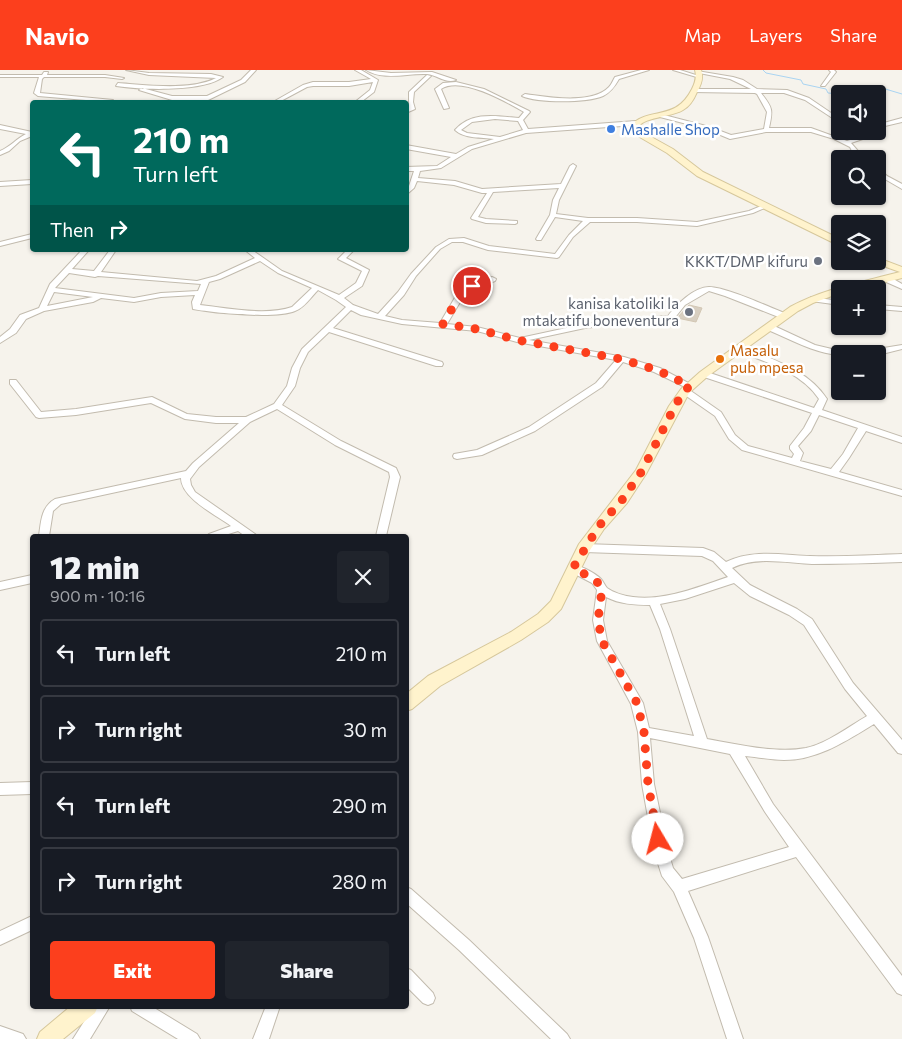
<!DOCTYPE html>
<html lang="en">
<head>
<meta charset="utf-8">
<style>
	:root { --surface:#171b24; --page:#20242c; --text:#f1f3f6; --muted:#9ea1a6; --line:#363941; --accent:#fc3f1d }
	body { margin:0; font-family:Commissioner,sans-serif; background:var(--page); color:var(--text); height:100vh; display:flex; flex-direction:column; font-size:19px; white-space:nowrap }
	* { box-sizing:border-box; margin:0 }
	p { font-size:16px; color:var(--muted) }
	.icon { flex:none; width:28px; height:28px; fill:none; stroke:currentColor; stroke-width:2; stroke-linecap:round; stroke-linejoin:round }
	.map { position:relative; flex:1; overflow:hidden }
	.drawer { position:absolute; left:30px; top:464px; width:379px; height:475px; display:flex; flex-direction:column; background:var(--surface); border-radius:5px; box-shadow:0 1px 4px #0004 }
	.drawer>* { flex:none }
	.top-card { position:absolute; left:30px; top:30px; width:379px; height:152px; border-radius:5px; box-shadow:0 1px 4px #0004; background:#00695c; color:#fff; overflow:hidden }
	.buttons { position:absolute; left:831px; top:15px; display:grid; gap:10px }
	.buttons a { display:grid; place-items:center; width:55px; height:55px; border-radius:5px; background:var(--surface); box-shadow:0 1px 4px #0004; font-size:25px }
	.pin { position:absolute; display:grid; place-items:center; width:42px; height:42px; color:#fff; margin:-21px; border:2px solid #fff; border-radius:50%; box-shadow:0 1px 5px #0007 }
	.me { position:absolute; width:55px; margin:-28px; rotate:352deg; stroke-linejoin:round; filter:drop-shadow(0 0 4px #0008) }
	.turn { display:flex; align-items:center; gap:18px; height:105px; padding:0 20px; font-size:22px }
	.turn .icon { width:65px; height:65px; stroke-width:2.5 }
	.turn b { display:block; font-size:35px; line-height:42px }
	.then { display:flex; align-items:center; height:48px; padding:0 20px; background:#0003; gap:10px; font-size:19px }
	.round { display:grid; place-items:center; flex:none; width:52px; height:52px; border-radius:5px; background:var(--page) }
	.headline { display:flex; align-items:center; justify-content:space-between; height:85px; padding:0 20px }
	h1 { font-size:30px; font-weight:800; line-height:38px }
	.action { display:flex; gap:10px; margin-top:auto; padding:10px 20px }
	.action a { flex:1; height:58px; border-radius:5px; background:var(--accent); color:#fff; font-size:20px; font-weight:800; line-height:58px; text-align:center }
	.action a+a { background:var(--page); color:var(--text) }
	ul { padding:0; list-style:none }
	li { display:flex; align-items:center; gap:15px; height:68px; margin:0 10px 8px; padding:0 10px; border:2px solid var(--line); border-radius:5px }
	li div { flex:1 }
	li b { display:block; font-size:19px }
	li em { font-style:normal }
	header { display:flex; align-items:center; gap:30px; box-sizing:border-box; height:70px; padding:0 25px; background:var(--accent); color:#fff }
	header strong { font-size:24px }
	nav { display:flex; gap:28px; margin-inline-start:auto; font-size:18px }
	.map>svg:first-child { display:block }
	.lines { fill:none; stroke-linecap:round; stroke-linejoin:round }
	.stream { stroke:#a9d4f2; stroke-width:1 }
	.building { fill:#d8cfc1; stroke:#d3c7b4 }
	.street-casing { stroke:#c2bbae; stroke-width:2 }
	.secondary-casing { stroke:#d6c79b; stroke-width:2 }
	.street { fill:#fff; fill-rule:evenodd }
	.secondary { fill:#fff3cd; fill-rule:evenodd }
	.route { stroke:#fc3f1d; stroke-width:9; stroke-dasharray:0 16.2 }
	.shop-dot { fill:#3f7fe0; stroke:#fff; stroke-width:2 }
	.worship-dot { fill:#6b7280; stroke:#fff; stroke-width:2 }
	.food-dot { fill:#e8710a; stroke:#fff; stroke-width:2 }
	.labels { text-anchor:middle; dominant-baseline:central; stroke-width:5; stroke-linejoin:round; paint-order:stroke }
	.far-shop-label { font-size:15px; fill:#366cbe; stroke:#fff; text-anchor:start }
	.far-worship-label { font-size:15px; fill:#5b616d; stroke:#fff; text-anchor:end }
	.far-food-label { font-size:15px; fill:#c56008; stroke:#fff; text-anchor:start }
</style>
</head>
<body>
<header>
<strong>Navio</strong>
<nav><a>Map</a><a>Layers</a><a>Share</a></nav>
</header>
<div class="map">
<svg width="902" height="969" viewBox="0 0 902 969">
	<rect width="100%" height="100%" fill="#f6f3ec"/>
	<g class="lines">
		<path class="stream" d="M763,0L766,3L801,10L803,14L826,19L828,23L840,24
			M874,24L873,19L882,18L902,24
			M878,28L880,30H878"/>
	</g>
	<path class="building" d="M689,235L702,238L696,252L677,248Z"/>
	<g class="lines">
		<defs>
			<path id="street" d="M126,0L149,3L211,4L223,7C203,22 142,20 116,16L118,13C146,15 191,21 216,8L149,5Z
				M251,0H256L245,12L204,32L202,30H172L139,20L142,18L172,26H207L241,10Z
				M355,0H361L378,10L374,22L361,32H355L370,20L373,12L349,16H313L307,17L279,32H273L303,15L313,12H349L371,9Z
				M366,0L391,3L432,2L456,10C446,14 437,5 427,4C407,3 384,11 366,0Z
				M641,0H649L619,9C615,16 611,22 603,26C587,33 537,33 522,26L525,24C547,27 592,35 609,17C612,14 613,10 615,7Z
				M673,0H680L702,7L700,8Z
				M829,0H834L836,2L825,16H821L831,2Z
				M697,1L733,7L743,10L757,19L787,20L809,28L840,49V53L805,30L784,23H761C773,38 773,40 769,58H811L847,71L878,61L880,54L902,48V52L885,56L883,62L851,73L858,81L857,89H851L852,81L850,77L834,69L811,62H766L730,69L706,59L660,47V45H664L710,57L731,65L764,59L767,42L757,24L755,23L693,22L695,19H751L730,9L699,3Z
				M44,2H48L47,5H105L124,8L122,9L105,7H44L42,9L40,23L113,30V32H110L38,26L34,23L39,7H0V5H42Z
				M427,5L431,6L414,22L413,32L415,39L406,43V39L409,38V22Z
				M456,12L484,19L529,41L530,42L523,50L528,59L636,51L639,53L636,55L526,63L472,79L441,98L420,101L418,108L455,111L482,119L561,114L570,96L573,94L576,96L559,130L556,144L588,148H637L697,152L749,141L766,134L769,136L753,143L697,156L637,152H590L573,167L559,187L557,188L488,180L463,172H452L440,179L416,206L404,225L385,246L402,250L440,253L460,219L492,207L496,209L495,211L466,222L447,254L477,257L520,268L585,254L633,248L668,246C676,235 694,217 709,217C726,217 769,237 787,244V248H781L725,226L709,221L685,235L673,250L633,252L585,258L529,270L624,287L660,298L694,316L690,318H687L654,302L623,292L602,317L535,361L482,385L457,389L454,388L453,386L454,384L477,380L529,357L596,313L616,290L517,272L477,261L402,254L361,245L351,240L333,258L442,292L443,294L442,296H436L329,262L308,282L300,298L295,316L282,335L341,371L396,398L400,407L386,466H376L390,407L389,402L335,375L277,339L250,352L199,397L190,409L191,415L195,422L255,464L257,466H245L238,461L222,466H207L209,464L231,456C216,445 181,428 181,408L61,434L53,441L49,466H39C41,452 41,437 55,429L186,401L193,393L239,353H216L185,349L151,333L76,345L39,348L36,347L10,314V310H16L41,342L76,339L152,327L187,344L216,347H246L274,334L287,316L292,298L302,279L346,237L336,230L318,220C311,227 304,238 295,241C276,249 214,243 193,239L192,232L195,225L161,227L134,232L101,228L93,232L44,241L26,249L16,263L0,273V267L10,259L20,245L39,238L50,214L82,180H89L72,199L94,201L110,180H116L101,202L197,211L216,206L255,188L245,180H252L282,201L339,225L356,213L362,201L338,189L347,180H354L346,188L369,200L362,216L344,228L353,235L378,244L398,222L411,204L436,177L449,169L464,168L489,176L555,184L569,165L583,151L555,147L541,170H537L536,169L550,145L553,130L559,118L493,122L478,147L486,149L517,151V153L515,154L486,153L472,149L471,148L487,123H482L454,115L417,111L414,118L406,125V119L409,116L414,101H406V97L437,96L451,87L406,79V75L456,84L468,77L494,69C481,67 465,69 455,60C471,41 496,46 519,48L524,42C505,31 461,6 441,19L449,38L444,39L435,19L443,13ZM495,49L518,51L523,60L500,67L467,63L461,60L472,52ZM260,191L278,203L312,218L292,237C266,246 227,238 200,235L209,212L220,209ZM69,203L95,207L98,206L201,214L198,221L161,223L134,228L55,218ZM54,222L93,227L47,236Z
				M0,55L32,62V66L20,71L9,81L0,85V81C10,77 16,69 26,64L0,59Z
				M878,97L887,106L902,114V119L883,108L878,102Z
				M32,110V114L0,116V112Z
				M32,164V168L0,176V172Z
				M884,207H890L902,214V219L884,211Z
				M811,227L840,231V235L811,231Z
				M878,235L902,237V241L878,239Z
				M766,255H772L815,275L836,280L865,281L902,275V279L878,285L840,284V285C813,283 790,269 766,259Z
				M737,277H743C774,290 808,300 827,329L822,340L902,367V373L866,361L849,388L839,402L902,420V426L742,380L729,369L715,346L682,323V319H688L721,342L735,365L748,376L792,388L794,384L790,379V376L804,358L812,343L701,306V302H707L814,338L819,329C801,302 766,292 737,281ZM819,345L858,358L843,384L831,399L800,391L803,383L798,376L811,361Z
				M584,474L703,478L714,482L726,492C753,479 782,485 810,486C840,487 871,485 902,484V492C872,493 842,494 812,494C786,493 757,486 732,498L750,515L797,539L812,549L853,613L902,670V684L898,683L874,654C846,671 818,690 784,690C771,690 757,687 745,686L773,734L902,906V925L897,923L796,787L688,821L708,867L743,969H727L694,868L674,822L662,806L654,781L642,714L638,662L631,634L597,571L593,550L597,520L592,513L569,501L568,498L569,495C577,493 595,503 601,509C603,511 605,516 607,518C614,523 625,526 633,527C665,531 698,517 728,507L713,491L702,486L584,482L579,478ZM734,513L750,526L789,545L804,555L845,619L867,646C848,657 828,673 806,678C776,684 737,674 707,669L670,559L660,534L685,529ZM606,527C620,534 634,535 650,535L660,559L694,666L649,658L643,633L607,571L603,550ZM650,668L730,684L765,742L789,777L682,809L673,798L668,781L654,714Z
				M32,505V513L0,520V512Z
				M32,712V724L0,725V713Z
				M406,817L411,819L469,870L567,964L570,969H551L459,880L406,833Z
				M32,846V860L0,875V861Z
				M406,898L411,900L433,923L435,928L433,933L428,935L423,933L406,916Z
				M94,936H110L90,969H73Z
				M130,936H151L197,964L200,969H178L132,941Z
				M266,936H280L269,969H253Z
				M0,956L23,964L26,969H0Z"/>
			<path id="secondary" d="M695,0H701C704,8 701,15 697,22C694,29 690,36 683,40C670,48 643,46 637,59L673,79L703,102L840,169V176L697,106L667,83L631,62L629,57C649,35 675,53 692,19C695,13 697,7 695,0Z
				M878,188L902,197V208L859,219H840V223L813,233L798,241L708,306L689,323L646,404L627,433L604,459L590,480L561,539L548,552L521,570L440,616L412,639L406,641V624L428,606L511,562L538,544L551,531L579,474L636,400L669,336L681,319L700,302L790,237C825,218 863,212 900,202L875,193L873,191H878Z
				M71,936H98L95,943L63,969H37L40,962Z"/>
		</defs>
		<use href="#street" class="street-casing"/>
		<use href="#secondary" class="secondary-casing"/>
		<use href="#street" class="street"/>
		<use href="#secondary" class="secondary"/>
	</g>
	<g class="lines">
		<path class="route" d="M472,216L460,225L443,254L477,259L517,270L621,289L657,300L690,316L684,321L675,336L642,401L622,430L599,456L573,498L596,510L602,520L598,550L602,571L637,633L644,662L648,714L658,769"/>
	</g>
	<circle class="shop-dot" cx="611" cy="59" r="5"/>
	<g class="worship-dot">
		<circle cx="818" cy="191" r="5"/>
		<circle cx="689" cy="242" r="5"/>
	</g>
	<circle class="food-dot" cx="720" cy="289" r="5"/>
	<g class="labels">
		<g class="far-shop-label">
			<text x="621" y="59">Mashalle Shop</text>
		</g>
		<g class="far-worship-label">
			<text x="808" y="191">KKKT/DMP kifuru</text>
			<text x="679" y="233">kanisa katoliki la<tspan x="679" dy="17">mtakatifu boneventura</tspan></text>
		</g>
		<g class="far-food-label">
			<text x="730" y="280">Masalu<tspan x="730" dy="17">pub mpesa</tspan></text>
		</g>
	</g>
</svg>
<div class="buttons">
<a><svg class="icon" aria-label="sound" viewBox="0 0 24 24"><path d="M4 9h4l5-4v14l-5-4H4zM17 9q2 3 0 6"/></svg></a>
<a><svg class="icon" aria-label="search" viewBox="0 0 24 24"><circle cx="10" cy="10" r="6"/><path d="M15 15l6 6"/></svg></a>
<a><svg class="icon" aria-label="layers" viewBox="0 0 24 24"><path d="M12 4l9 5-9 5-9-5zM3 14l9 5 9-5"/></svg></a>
<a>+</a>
<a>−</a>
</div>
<div class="pin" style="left:472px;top:216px;background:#d93025"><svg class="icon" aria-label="arrive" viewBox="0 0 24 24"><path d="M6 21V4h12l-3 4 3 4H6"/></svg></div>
<svg class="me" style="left:658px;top:769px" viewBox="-20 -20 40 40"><circle r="19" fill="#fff"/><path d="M0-13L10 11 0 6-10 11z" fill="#fc3f1d"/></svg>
<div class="top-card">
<div class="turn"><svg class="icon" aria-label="left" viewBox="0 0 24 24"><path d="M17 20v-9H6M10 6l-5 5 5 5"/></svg><div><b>210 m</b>Turn left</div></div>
<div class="then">Then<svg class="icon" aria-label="right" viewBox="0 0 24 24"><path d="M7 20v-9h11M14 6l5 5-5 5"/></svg></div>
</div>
<section class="drawer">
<div class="headline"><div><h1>12 min</h1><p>900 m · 10:16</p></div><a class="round"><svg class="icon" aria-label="close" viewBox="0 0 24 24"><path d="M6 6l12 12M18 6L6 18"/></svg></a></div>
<ul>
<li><svg class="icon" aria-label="left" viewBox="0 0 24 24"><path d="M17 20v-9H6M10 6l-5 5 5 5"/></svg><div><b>Turn left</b></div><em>210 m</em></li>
<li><svg class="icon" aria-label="right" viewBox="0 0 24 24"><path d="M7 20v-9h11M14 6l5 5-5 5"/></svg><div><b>Turn right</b></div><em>30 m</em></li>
<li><svg class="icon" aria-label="left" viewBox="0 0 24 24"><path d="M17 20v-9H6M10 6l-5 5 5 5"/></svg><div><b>Turn left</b></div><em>290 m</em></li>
<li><svg class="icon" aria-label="right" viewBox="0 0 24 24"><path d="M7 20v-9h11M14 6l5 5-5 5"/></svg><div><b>Turn right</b></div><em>280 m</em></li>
</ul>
<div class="action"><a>Exit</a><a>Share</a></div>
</section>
</div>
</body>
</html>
